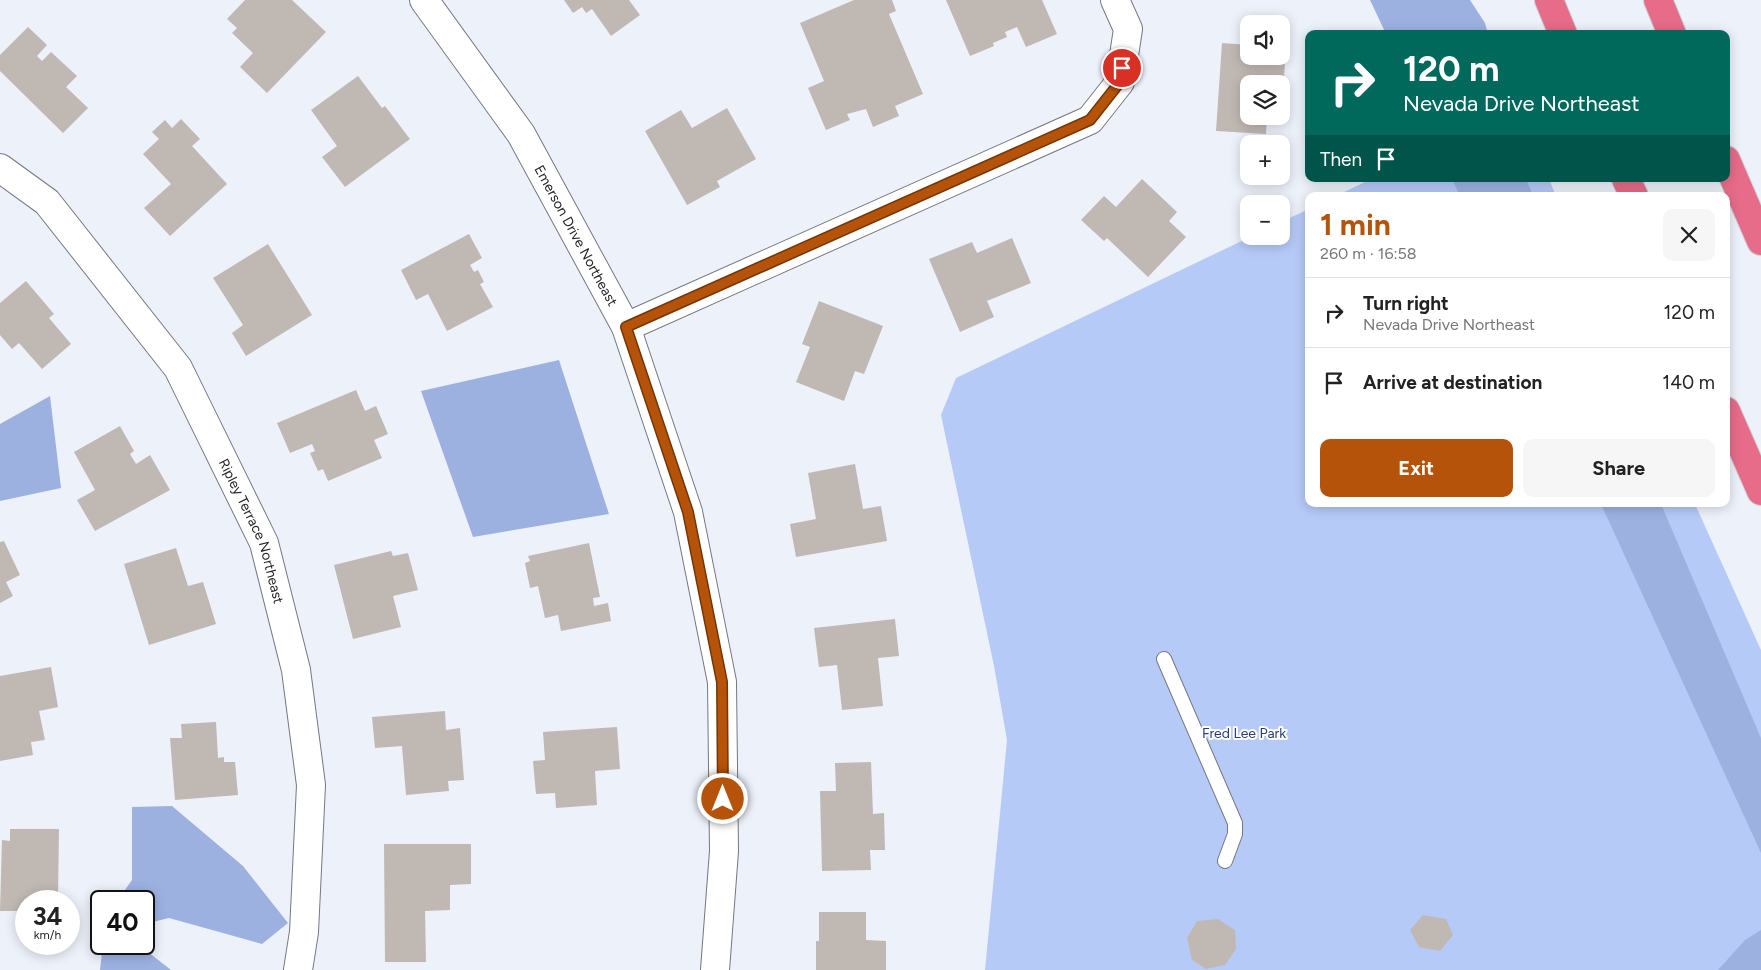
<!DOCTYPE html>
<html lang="en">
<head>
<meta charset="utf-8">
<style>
	:root { --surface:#fff; --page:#f6f6f6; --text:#222; --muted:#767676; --line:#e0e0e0; --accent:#b45309 }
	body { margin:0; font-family:Figtree,sans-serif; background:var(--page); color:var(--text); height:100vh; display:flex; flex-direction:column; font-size:19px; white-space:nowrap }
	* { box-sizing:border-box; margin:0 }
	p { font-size:16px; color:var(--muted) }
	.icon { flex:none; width:28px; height:28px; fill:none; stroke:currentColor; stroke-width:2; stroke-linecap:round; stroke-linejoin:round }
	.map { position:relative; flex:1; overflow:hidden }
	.panel { position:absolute; left:1305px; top:192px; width:425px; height:315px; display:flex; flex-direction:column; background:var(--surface); border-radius:10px; box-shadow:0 2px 12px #0003 }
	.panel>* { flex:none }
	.top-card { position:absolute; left:1305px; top:30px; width:425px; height:152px; border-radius:10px; box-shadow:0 2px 12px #0003; background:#00695c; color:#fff; overflow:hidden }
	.fabs { position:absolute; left:1240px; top:15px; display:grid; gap:10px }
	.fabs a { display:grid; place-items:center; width:50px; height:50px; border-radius:10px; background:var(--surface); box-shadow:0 2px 12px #0003; font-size:25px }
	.speed { position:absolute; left:15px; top:890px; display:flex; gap:10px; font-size:25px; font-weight:700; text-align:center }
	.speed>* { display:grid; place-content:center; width:65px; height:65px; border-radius:50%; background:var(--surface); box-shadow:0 2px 12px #0003; line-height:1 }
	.speed small { font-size:12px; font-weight:400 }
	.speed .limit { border:2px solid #111; border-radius:8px; background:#fff; color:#111 }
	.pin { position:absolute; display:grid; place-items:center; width:42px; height:42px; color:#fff; margin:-21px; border:2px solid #fff; border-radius:50%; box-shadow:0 1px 5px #0007 }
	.me { position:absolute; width:55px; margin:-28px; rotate:0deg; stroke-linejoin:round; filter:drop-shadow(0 0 4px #0008) }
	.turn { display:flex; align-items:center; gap:18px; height:105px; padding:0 15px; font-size:22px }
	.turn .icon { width:65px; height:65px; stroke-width:2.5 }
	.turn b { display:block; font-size:35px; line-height:42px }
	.then { display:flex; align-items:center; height:48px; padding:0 15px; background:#0003; gap:10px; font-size:19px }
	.round { display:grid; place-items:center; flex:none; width:52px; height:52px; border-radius:10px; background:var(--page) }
	.head { display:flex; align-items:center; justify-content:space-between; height:85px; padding:0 15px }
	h1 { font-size:30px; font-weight:700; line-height:38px; color:var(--accent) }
	.action { display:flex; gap:10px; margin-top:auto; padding:10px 15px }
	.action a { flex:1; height:58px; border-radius:10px; background:var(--accent); color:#fff; font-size:20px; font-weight:700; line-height:58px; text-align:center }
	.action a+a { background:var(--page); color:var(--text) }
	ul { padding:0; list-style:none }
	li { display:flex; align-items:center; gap:15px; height:70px; padding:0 15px; border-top:1px solid var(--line) }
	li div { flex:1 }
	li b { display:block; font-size:19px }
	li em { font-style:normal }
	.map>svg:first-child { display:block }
	.green { fill:#b6caf8 }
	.forest { fill:#9db1e1 }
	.building { fill:#c0b8b3 }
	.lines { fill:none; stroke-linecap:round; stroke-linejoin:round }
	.lane-casing { stroke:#757880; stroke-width:16 }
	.street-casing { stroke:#757880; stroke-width:30 }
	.secondary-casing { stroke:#757880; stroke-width:30 }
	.highway-casing { stroke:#cecfcf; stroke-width:30 }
	.lane { stroke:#fff; stroke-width:14 }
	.street { stroke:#fff; stroke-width:28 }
	.secondary { stroke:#fff; stroke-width:28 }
	.highway { stroke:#e66c89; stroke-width:28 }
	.route-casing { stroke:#753606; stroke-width:12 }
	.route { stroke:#b45309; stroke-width:9 }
	.labels { text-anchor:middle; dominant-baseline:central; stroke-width:4; stroke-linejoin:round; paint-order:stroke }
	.street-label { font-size:14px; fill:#222427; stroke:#fff }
	.park-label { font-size:14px; fill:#283c77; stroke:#fff }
</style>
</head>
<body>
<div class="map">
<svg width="1761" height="970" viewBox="0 0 1761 970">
	<rect width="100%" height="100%" fill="#edf1fa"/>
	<path class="green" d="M1371,179H1549L1556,196H1336Z
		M1309,209V504H1695L1761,650V970H985L1007,740L994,666L941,415L956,378L1252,236H1281V222Z"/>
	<path class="forest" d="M1370,0H1470L1485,23L1488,34H1386Z
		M1452,179H1526L1533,196H1460Z
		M559,360L609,514L473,537L421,391Z
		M50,396L61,488L0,501V424Z
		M1601,504H1661L1761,738V853Z
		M172,806L243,866L288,923L262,944L169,918L144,924V901H117L132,880V807Z
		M1761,930V970H1718L1745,940Z
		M103,944H138L171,970H100Z"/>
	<path class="building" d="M245,0H292L326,32L267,93L240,67L253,53L232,33L237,28L227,19Z
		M564,0H629L640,15L611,36L592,9L586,13L582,7L573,13Z
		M854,0H892L896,11L889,14L923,94L895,106L899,116L873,127L866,109L847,114L850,120L826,130L808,88L824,81L800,23Z
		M946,0H1042L1057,34L1026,47L1017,27L1005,32L1007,37L993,43L994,46L970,56Z
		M28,27L47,45L37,56L42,61L51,52L77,76L66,87L88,108L63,133L0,71V55Z
		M1222,43L1249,45V56H1281V47L1286,48L1283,92H1281V84H1249V116H1267L1266,134L1216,131Z
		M358,76L382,108L385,106L410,139L345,187L322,157L337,146L311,110Z
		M727,108L756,159L717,181L720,187L687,205L645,131L681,110L692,128Z
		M181,119L200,139L192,146L227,184L170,236L144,208L171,184L143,154L159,139L152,132L165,120L172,128Z
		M1142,179L1177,212L1169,221L1186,237L1148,277L1107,238L1104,241L1081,220L1104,196L1116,207Z
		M469,234L482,258L470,265L474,272L478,270L484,282L480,284L493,307L447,331L428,294L416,300L401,270Z
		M1012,238L1031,283L987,301L994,317L960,332L929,259L972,242L977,253Z
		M268,244L312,315L246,356L232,333L243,325L213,278Z
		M26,281L54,314L49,318L71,344L42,369L19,343L12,349L0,335V303Z
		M819,301L883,326L864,374L855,371L844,401L796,382L810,347L802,344Z
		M356,390L365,411L376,406L388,434L374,440L382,458L328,481L323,469L318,471L310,453L315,451L312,444L290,453L277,423Z
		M120,426L134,451L130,454L136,464L150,455L170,490L95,531L77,500L95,490L74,452Z
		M855,464L863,509L881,506L887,541L796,557L790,524L816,519L808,473Z
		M4,541L20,575L6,582L13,596L0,603V542Z
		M589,543L600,597L593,598L594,606L608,603L611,621L561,631L558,615L545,618L538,586L530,588L525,563L530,561L528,556Z
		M176,548L188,586L203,582L216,624L149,645L124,564Z
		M391,551L393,556L408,553L418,590L393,596L401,627L353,639L334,565Z
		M895,619L899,656L878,658L883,706L842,710L837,665L819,667L814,628Z
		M51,667L58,707L39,711L45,740L31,742L33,755L0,761V676Z
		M445,711L446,730L460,728L464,780L448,781L449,791L406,795L402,746L375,748L372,717Z
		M216,722L218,758L224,757V762H235L238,795L175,800L170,738H182L181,724Z
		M617,727L620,769L595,771L597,805L556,808L555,793L536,794L533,761L545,760L543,732Z
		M871,762L873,814L884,813L885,850H870L871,870L822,871L820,791H836L835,763Z
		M10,829H59L58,897H41V901H26V911H0L2,840L10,841Z
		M384,844H471V884L450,885V910L425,911L426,962H385Z
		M819,912H866V940L886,941V970H816V941H819Z
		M1423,915L1446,919L1453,935L1440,951L1419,947L1410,930Z
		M1218,919L1235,930L1236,949L1225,965L1206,969L1192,960L1187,938L1197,921Z"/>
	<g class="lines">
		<defs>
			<path id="lane" d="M1164,659L1235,823V834L1225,861"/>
			<g id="street">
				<path id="s1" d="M0,168L47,202L178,368L264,543L296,670L311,785L304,932L298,970"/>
				<path d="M626,327L1090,120L1120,82L1128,29L1115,0"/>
			</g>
			<g id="secondary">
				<path id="s2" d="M424,0L521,134L626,327L688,512L722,682L724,851L715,970"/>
			</g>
			<path id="highway" d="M1549,0L1563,34
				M1658,0L1672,34
				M1726,160L1761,241
				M1626,179L1634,196
				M1726,411L1761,491"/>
		</defs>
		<use href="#lane" class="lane-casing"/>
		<use href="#street" class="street-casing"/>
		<use href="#secondary" class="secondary-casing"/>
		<use href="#highway" class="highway-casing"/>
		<use href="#lane" class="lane"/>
		<use href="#street" class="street"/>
		<use href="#secondary" class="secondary"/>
		<use href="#highway" class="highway"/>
	</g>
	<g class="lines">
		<defs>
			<path id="route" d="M723,799L722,682L688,512L626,327L1090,120L1120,82L1122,68"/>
		</defs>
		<use href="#route" class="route-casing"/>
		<use href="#route" class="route"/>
	</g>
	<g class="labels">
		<g class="street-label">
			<text stroke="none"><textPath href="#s2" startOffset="281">Emerson Drive Northeast</textPath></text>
			<text stroke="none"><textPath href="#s1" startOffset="449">Ripley Terrace Northeast</textPath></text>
		</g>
		<g class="park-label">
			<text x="1244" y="733">Fred Lee Park</text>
		</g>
	</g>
</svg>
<div class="fabs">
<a><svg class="icon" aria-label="sound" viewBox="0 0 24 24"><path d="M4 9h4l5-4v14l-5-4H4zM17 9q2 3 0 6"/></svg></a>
<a><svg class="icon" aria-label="layers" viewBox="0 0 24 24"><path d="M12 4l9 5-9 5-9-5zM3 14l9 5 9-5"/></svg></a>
<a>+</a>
<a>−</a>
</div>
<div class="speed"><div>34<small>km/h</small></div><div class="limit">40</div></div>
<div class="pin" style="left:1122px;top:68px;background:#d93025"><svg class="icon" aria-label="arrive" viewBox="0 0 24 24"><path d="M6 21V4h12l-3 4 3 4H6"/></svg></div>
<svg class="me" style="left:723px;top:799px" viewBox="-20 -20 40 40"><circle r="17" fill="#b45309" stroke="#fff" stroke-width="3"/><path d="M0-11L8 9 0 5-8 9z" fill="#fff"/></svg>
<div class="top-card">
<div class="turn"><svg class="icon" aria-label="right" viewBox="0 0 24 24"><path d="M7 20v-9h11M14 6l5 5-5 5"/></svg><div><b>120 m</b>Nevada Drive Northeast</div></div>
<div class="then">Then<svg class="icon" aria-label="arrive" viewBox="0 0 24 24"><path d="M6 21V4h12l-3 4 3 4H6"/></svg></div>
</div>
<section class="panel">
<div class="head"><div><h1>1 min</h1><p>260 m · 16:58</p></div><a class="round"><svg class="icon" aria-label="close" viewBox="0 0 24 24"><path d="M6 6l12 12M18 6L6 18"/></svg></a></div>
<ul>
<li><svg class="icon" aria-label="right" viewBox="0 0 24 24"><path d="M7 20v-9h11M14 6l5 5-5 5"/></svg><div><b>Turn right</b><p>Nevada Drive Northeast</p></div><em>120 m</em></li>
<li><svg class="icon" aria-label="arrive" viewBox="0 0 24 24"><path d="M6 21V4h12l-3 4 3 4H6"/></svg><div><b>Arrive at destination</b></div><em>140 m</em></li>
</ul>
<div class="action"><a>Exit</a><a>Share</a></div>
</section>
</div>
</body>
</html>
